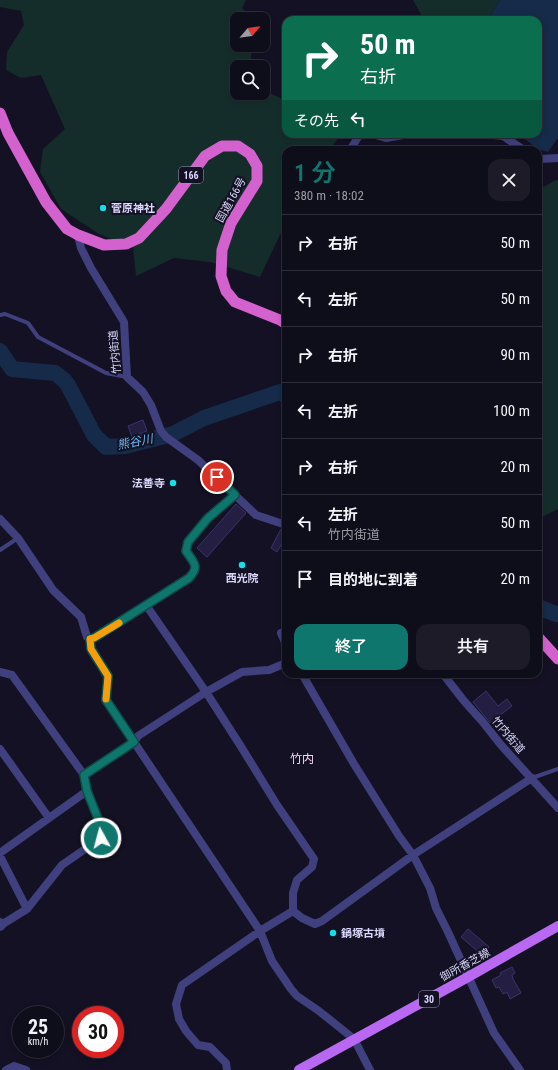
<!DOCTYPE html>
<html lang="ja">
<head>
<meta charset="utf-8">
<style>
	:root { --surface:#0e0d1a; --page:#1c1b27; --text:#f1f3f6; --muted:#9b9ca2; --line:#2e2d39; --accent:#0f766e }
	body { margin:0; font-family:"Roboto Condensed","Noto Sans JP",sans-serif; background:var(--page); color:var(--text); height:100vh; display:flex; flex-direction:column; font-size:15px; white-space:nowrap }
	* { box-sizing:border-box; margin:0 }
	p { font-size:13px; color:var(--muted) }
	.icon { flex:none; width:22px; height:22px; fill:none; stroke:currentColor; stroke-width:2; stroke-linecap:round; stroke-linejoin:round }
	.map { position:relative; flex:1; overflow:hidden }
	.panel { position:absolute; left:282px; top:146px; width:260px; height:532px; display:flex; flex-direction:column; background:var(--surface); border-radius:12px; box-shadow:0 2px 6px #0003,0 0 0 1px var(--line) }
	.panel>* { flex:none }
	.guide { position:absolute; left:282px; top:16px; width:260px; height:122px; border-radius:12px; box-shadow:0 2px 6px #0003,0 0 0 1px var(--line); background:#0b6e4f; color:#fff; overflow:hidden }
	.needle { width:26px; rotate:61deg }
	.buttons { position:absolute; left:230px; top:12px; display:grid; gap:8px }
	.buttons a { display:grid; place-items:center; width:40px; height:40px; border-radius:8px; background:var(--surface); box-shadow:0 2px 6px #0003,0 0 0 1px var(--line); font-size:20px }
	.speed { position:absolute; left:12px; top:1006px; display:flex; gap:8px; font-size:20px; font-weight:700; text-align:center }
	.speed>* { display:grid; place-content:center; width:52px; height:52px; border-radius:50%; background:var(--surface); box-shadow:0 2px 6px #0003,0 0 0 1px var(--line); line-height:1 }
	.speed small { font-size:10px; font-weight:400 }
	.speed .limit { border:6px solid #d22; background:#fff; color:#111 }
	.pin { position:absolute; display:grid; place-items:center; width:34px; height:34px; color:#fff; margin:-17px; border:2px solid #fff; border-radius:50%; box-shadow:0 1px 4px #0007 }
	.me { position:absolute; width:44px; margin:-22px; rotate:353deg; stroke-linejoin:round; filter:drop-shadow(0 0 3px #0008) }
	.turn { display:flex; align-items:center; gap:14px; height:84px; padding:0 12px; font-size:18px }
	.turn .icon { width:52px; height:52px; stroke-width:2.5 }
	.turn b { display:block; font-size:28px; line-height:34px }
	.then { display:flex; align-items:center; height:38px; padding:0 12px; background:#0003; gap:8px; font-size:15px }
	.round { display:grid; place-items:center; flex:none; width:42px; height:42px; border-radius:12px; background:var(--page) }
	.headline { display:flex; align-items:center; justify-content:space-between; height:68px; padding:0 12px }
	h1 { font-size:24px; font-weight:600; line-height:30px; color:var(--accent) }
	.button { display:flex; gap:8px; margin-top:auto; padding:8px 12px }
	.button a { flex:1; height:46px; border-radius:12px; background:var(--accent); color:#fff; font-size:16px; font-weight:600; line-height:46px; text-align:center }
	.button a+a { background:var(--page); color:var(--text) }
	ul { padding:0; list-style:none }
	li { display:flex; align-items:center; gap:12px; height:56px; padding:0 12px; border-top:1px solid var(--line) }
	li div { flex:1 }
	li b { display:block; font-size:15px }
	li em { font-style:normal }
	.map>svg:first-child { display:block }
	.green { fill:#142d2b }
	.water { fill:#152b49 }
	.lines { fill:none; stroke-linecap:round; stroke-linejoin:round }
	.river { stroke:#152b49; stroke-width:16 }
	.building { fill:#241e43; stroke:#3c326d }
	.service { stroke:#40407e; stroke-width:4 }
	.minor { stroke:#40407e; stroke-width:8 }
	.tertiary { stroke:#40407e; stroke-width:10 }
	.primary { stroke:#b868f1; stroke-width:10 }
	.trunk { stroke:#d462ce; stroke-width:11 }
	.route-casing { stroke:#0a4d48; stroke-width:10 }
	.route { stroke:#0f766e; stroke-width:7 }
	.slow { stroke:#f59e0b; stroke-width:7 }
	.poi-dot { fill:#15dde9; stroke:#131123; stroke-width:1.5 }
	.labels { text-anchor:middle; dominant-baseline:central; stroke-width:4; stroke-linejoin:round; paint-order:stroke }
	.shield { fill:#131123; stroke:#9e9cba; stroke-width:1 }
	.shield-label { font-size:10px; font-weight:bold; fill:#d9d7fb }
	.street-label { font-size:11px; fill:#d9d7fb; stroke:#131123 }
	.poi-label { font-size:11px; font-weight:bold; fill:#d9d7fb; stroke:#131123; text-anchor:start }
	.water-label { font-size:12px; font-style:italic; fill:#6ebaf2; stroke:#131123 }
	.neighbourhood-label { font-size:12px; fill:#fcd8f0; stroke:#131123 }
</style>
</head>
<body>
<div class="map">
<svg width="558" height="1070" viewBox="0 0 558 1070">
	<rect width="100%" height="100%" fill="#131123"/>
	<path class="green" d="M0,0H246L242,8L252,19H237V45H253L250,63L252,67H237V93H263V84L270,93L286,101V134H333L337,140L329,150H286V222L260,277L210,262L174,258L136,276L133,248L99,234L61,209L40,172L43,149L65,129L41,75L21,78L6,70L7,52L24,25L21,11L0,7Z
		M413,0H500L488,20H424Z
		M556,180L558,181V509L538,519V190Z"/>
	<path class="water" d="M500,0H558V138L548,152L537,149L520,135L516,134H538V20H488Z"/>
	<g class="lines">
		<path class="river" d="M0,351L12,369L55,373L64,380L68,385L94,435L106,447L125,446L173,434L204,418L280,392L286,395
			M538,607L556,614H558"/>
	</g>
	<path class="building" d="M143,420L147,431L132,437L128,426Z
		M236,504L246,513L207,557L197,548Z
		M281,529L286,530V536L277,552L271,548Z
		M486,691L498,706L507,699L512,706L490,723L473,702Z
		M468,929L489,947L482,955L461,937Z
		M512,967L515,973L512,975L513,979L521,993L510,999L507,992L503,994L499,987L496,988L492,980L501,975L500,973Z"/>
	<g class="lines">
		<path class="service" d="M0,315L5,314L28,323L38,337L106,373L127,377
			M0,550L18,538
			M532,778L558,769"/>
		<path class="minor" d="M372,134L386,138L409,134
			M484,134L503,136L524,150
			M350,150L360,134
			M538,158L540,159L558,158
			M78,235L81,248L91,268L124,322L127,377L143,392L151,405L161,431L166,437L198,460L256,515L286,525
			M0,519L18,538L53,590L81,617L87,637L90,639L91,649L108,676L106,700L260,931L272,961L291,989L297,996L319,1011L354,1039L370,1070
			M146,605L206,692L240,745L277,805L314,859L312,867L297,880L293,893V911L260,931L182,985L176,1004L179,1019L186,1031L198,1045L210,1047L226,1063L227,1070
			M281,633L286,645
			M90,639L94,638L189,577L195,571V564L186,551L188,542L208,518L235,495
			M0,672L12,675L84,775L87,791L103,831L101,838L62,865L27,909L1,925
			M302,674L354,764L399,836L413,855L430,888L436,908L448,932L494,1033L520,1070
			M443,674L464,701L482,721L501,745L558,808
			M0,749L49,818
			M84,775L134,742L138,736L206,692L242,672L269,670L286,663
			M0,853L87,791
			M0,856L27,909
			M293,911L302,918L315,924L322,921L413,855L532,778
			M6,1070L14,1066L26,1070"/>
		<path class="tertiary" d="M0,923L1,925L0,926"/>
		<path class="primary" d="M299,1070L468,977L558,926"/>
		<path class="trunk" d="M0,113L8,133L46,202L67,229L78,235L104,245L126,244L139,238L166,209L205,156L222,146H238L250,154L257,166V181L231,223L222,250L221,276L226,291L235,302L280,320L286,324
			M538,637L558,659"/>
	</g>
	<g class="lines">
		<defs>
			<path id="route" d="M101,838L103,831L87,791L84,775L134,742L106,700L108,676L91,649L90,639L94,638L189,578C200,566 194,563 186,551L188,542L208,518L235,495L217,477"/>
		</defs>
		<use href="#route" class="route-casing"/>
		<use href="#route" class="route"/>
		<path class="slow" d="M106,699L108,676L91,649L90,639L94,638L119,623"/>
	</g>
	<g class="poi-dot">
		<circle cx="103" cy="208" r="4"/>
		<circle cx="173" cy="483" r="4"/>
		<circle cx="242" cy="565" r="4"/>
		<circle cx="333" cy="933" r="4"/>
	</g>
	<g class="labels">
		<g class="shield">
			<rect x="179" y="167" width="24" height="16" rx="3"/>
			<rect x="419" y="991" width="20" height="16" rx="3"/>
		</g>
		<g class="shield-label">
			<text x="191" y="175">166</text>
			<text x="429" y="999">30</text>
		</g>
		<g class="street-label">
			<text transform="translate(231 200) rotate(-61)">国道166号</text>
			<text transform="translate(115 352) rotate(-95)">竹内街道</text>
			<text transform="translate(508 735) rotate(50)">竹内街道</text>
			<text transform="translate(465 965) rotate(-29)">御所香芝線</text>
		</g>
		<g class="poi-label">
			<text x="111" y="208">菅原神社</text>
			<text x="165" y="483" text-anchor="end">法善寺</text>
			<text x="242" y="578" text-anchor="middle">西光院</text>
			<text x="341" y="933">鍋塚古墳</text>
		</g>
		<g class="water-label">
			<text transform="translate(135 442) rotate(-11)">熊谷川</text>
		</g>
		<g class="neighbourhood-label">
			<text x="302" y="759">竹内</text>
		</g>
	</g>
</svg>
<div class="buttons">
<a><svg class="needle" viewBox="-14 -14 28 28"><path d="M0-13l5 13h-10z" fill="#e53935"/><path d="M0 13l5-13h-10z" fill="#9b9ca2"/></svg></a>
<a><svg class="icon" aria-label="search" viewBox="0 0 24 24"><circle cx="10" cy="10" r="6"/><path d="M15 15l6 6"/></svg></a>
</div>
<div class="speed"><div>25<small>km/h</small></div><div class="limit">30</div></div>
<div class="pin" style="left:217px;top:477px;background:#d93025"><svg class="icon" aria-label="arrive" viewBox="0 0 24 24"><path d="M6 21V4h12l-3 4 3 4H6"/></svg></div>
<svg class="me" style="left:101px;top:838px" viewBox="-20 -20 40 40"><circle r="17" fill="#0f766e" stroke="#fff" stroke-width="3"/><path d="M0-11L8 9 0 5-8 9z" fill="#fff"/></svg>
<div class="guide">
<div class="turn"><svg class="icon" aria-label="right" viewBox="0 0 24 24"><path d="M7 20v-9h11M14 6l5 5-5 5"/></svg><div><b>50 m</b>右折</div></div>
<div class="then">その先<svg class="icon" aria-label="left" viewBox="0 0 24 24"><path d="M17 20v-9H6M10 6l-5 5 5 5"/></svg></div>
</div>
<section class="panel">
<div class="headline"><div><h1>1 分</h1><p>380 m · 18:02</p></div><a class="round"><svg class="icon" aria-label="close" viewBox="0 0 24 24"><path d="M6 6l12 12M18 6L6 18"/></svg></a></div>
<ul>
<li><svg class="icon" aria-label="right" viewBox="0 0 24 24"><path d="M7 20v-9h11M14 6l5 5-5 5"/></svg><div><b>右折</b></div><em>50 m</em></li>
<li><svg class="icon" aria-label="left" viewBox="0 0 24 24"><path d="M17 20v-9H6M10 6l-5 5 5 5"/></svg><div><b>左折</b></div><em>50 m</em></li>
<li><svg class="icon" aria-label="right" viewBox="0 0 24 24"><path d="M7 20v-9h11M14 6l5 5-5 5"/></svg><div><b>右折</b></div><em>90 m</em></li>
<li><svg class="icon" aria-label="left" viewBox="0 0 24 24"><path d="M17 20v-9H6M10 6l-5 5 5 5"/></svg><div><b>左折</b></div><em>100 m</em></li>
<li><svg class="icon" aria-label="right" viewBox="0 0 24 24"><path d="M7 20v-9h11M14 6l5 5-5 5"/></svg><div><b>右折</b></div><em>20 m</em></li>
<li><svg class="icon" aria-label="left" viewBox="0 0 24 24"><path d="M17 20v-9H6M10 6l-5 5 5 5"/></svg><div><b>左折</b><p>竹内街道</p></div><em>50 m</em></li>
<li><svg class="icon" aria-label="arrive" viewBox="0 0 24 24"><path d="M6 21V4h12l-3 4 3 4H6"/></svg><div><b>目的地に到着</b></div><em>20 m</em></li>
</ul>
<div class="button"><a>終了</a><a>共有</a></div>
</section>
</div>
</body>
</html>
